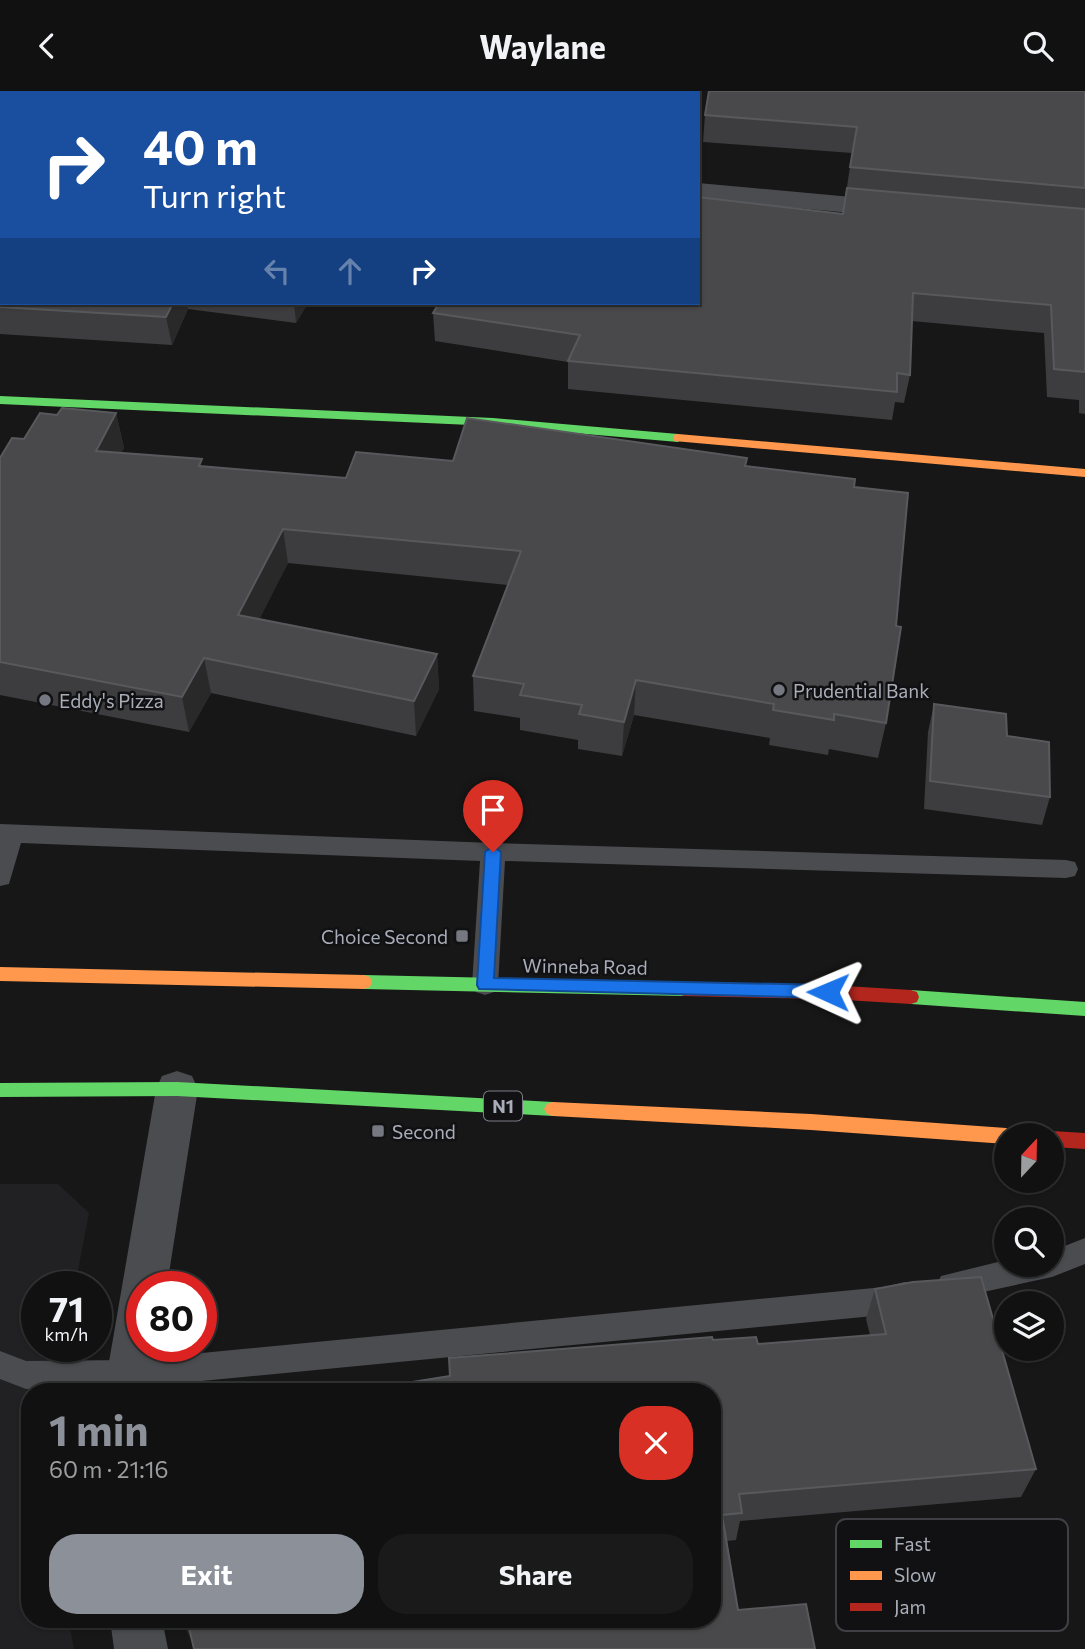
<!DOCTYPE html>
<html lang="en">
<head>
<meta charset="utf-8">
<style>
	:root { --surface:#111; --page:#1a1a1a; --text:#f1f3f6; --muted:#9c9d9f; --line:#303131; --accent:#8c9099 }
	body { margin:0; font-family:Commissioner,sans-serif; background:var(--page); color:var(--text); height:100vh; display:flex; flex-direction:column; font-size:26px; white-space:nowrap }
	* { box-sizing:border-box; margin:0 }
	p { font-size:23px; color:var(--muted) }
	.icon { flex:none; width:38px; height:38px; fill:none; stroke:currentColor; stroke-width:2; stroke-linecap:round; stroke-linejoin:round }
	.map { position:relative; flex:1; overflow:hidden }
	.side { position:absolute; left:21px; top:1292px; width:700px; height:245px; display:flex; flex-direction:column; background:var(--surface); border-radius:28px; box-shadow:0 2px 5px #0004,0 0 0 2px var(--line) }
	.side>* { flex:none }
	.top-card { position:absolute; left:0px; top:0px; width:700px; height:214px; box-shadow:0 2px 5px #0004,0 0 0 2px var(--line); background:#1a4fa0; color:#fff; overflow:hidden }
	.needle { width:46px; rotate:22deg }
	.tools { position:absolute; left:994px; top:1032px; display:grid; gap:14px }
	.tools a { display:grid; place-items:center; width:70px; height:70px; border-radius:50%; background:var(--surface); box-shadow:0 2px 5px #0004,0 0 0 2px var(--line); font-size:35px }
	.speed { position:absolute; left:21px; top:1180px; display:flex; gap:14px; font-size:35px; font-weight:700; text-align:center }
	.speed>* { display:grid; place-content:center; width:91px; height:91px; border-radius:50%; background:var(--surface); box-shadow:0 2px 5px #0004,0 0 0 2px var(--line); line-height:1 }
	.speed small { font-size:18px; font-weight:400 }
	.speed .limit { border:10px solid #d22; background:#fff; color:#111 }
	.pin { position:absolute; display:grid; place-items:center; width:60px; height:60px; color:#fff; margin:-72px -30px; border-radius:50% 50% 50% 0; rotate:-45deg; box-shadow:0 0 7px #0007 }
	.pin .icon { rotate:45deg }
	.me { position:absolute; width:77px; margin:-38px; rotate:271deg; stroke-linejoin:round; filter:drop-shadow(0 0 5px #0008) }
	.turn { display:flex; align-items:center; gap:24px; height:147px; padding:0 28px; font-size:32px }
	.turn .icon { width:91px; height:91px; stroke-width:2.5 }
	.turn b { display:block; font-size:49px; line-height:60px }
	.lanes { display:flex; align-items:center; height:66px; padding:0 28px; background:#0003; justify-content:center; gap:35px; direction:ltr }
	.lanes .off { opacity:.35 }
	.round { display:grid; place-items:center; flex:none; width:74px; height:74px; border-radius:28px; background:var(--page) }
	.summary { display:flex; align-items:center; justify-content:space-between; height:119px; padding:0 28px }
	h1 { font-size:42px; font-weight:700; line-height:52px; color:var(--accent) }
	.cta { display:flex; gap:14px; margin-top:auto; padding:14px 28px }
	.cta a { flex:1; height:80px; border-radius:28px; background:var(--accent); color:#fff; font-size:28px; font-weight:700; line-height:80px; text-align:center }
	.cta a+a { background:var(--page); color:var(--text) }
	header { display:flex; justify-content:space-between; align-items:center; height:91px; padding:0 28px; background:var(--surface); font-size:32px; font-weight:700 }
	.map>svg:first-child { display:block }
	.built { fill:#212123 }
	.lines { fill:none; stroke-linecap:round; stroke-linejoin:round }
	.lane { fill:#4b4c50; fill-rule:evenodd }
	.street { fill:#4b4c50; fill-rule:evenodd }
	.fast { fill:#63d668; fill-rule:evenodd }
	.slow { fill:#ff974d; fill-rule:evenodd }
	.jam { fill:#b3261e; fill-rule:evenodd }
	.wall { fill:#3d3d3f }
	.shaded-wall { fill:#29292a }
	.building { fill:#49494c; stroke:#58595d; stroke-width:2 }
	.route { fill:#1a73e8; stroke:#114b97; stroke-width:2 }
	.poi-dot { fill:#757880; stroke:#111113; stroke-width:2.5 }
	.labels { text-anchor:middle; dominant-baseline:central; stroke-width:5; stroke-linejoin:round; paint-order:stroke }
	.shield { fill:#111113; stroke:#7b7e86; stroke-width:2 }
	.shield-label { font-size:18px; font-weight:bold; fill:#a8adb8 }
	.poi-label { font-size:19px; fill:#a8adb8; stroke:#111113; text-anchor:start }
	.street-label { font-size:19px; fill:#a8adb8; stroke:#111113 }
	.key { fill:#111113; stroke:#3e4045; stroke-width:2 }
	.key-label { font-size:19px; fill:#a8adb8 }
</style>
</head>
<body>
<header><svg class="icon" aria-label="back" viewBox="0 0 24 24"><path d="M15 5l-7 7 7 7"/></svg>Waylane<svg class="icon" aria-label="search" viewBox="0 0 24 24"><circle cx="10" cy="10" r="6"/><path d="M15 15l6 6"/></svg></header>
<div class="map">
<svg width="1085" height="1558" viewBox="0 0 1085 1558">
	<rect width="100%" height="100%" fill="#171717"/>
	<path class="built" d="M0,1093H58L89,1122L75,1195H37V1255H64L55,1300H30V1528H68L74,1558H0Z"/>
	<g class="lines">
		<path class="lane" d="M0,733L493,752L1066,769L1075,771L1078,778L1075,785L1066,787L505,770L498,894L494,901L485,904L476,901L472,894L480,770L21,752L9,793L0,795Z
			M1085,1147V1173L1052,1186L951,1208L941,1205L936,1195L941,1185L1006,1169V1174H1052V1160Z
			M905,1191L916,1195L920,1205L916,1215L884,1224L129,1297L26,1298L0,1288V1260L26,1270L129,1269L884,1196Z"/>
		<path class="street" d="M0,33H2V47H0Z
			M698,92L895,110L904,113L908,118L904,123L895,126L698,108Z
			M177,980L192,985L198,998L167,1195H142V1255H159L152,1300H104L156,998L162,985Z
			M110,1528H162L168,1558H114Z"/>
		<path class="fast" d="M0,305L493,327L678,343L684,347L678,351L493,335L0,313Z
			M364,884L684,891L690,893L692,898L690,903L684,905L364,898L358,896L356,891L358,886Z
			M911,899L1085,911V925L911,913L905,911L903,906L905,901Z
			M177,991L553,1011L559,1013L562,1018L559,1023L553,1025L177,1005L0,1006V992Z"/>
		<path class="slow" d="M678,343L1085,378V386L674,350V344Z
			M0,876L364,884L370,886L372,891L370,896L364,898L0,890Z
			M553,1011L811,1023L1006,1037L1012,1040L1015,1045H1006V1053L811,1039L553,1025L547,1023L544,1018L547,1013Z"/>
		<path class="jam" d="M684,891L828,894L911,899L917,901L919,906L917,911L911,913L828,908L684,905L678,903L676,898L678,893Z
			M1052,1040L1085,1042V1058L1052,1056V1045H1045Z"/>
	</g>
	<path class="wall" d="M0,0H599L598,2H2V8H0Z
		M1085,0V323L1079,322V309L1047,306L1044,242L912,230L910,284L904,312L895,311L892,329L568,298V271L435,250L433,222L843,123L852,62L703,51L705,24Z
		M0,92L2,212H308L296,232L188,218L172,254L0,243Z
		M116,322L124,357L121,362L204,375L346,387L453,370L746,375L854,396L886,632L878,667L829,658L828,664L769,654L770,647L634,624L622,665L578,658V649L520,639V627L474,620L473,585L508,494L288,472L259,528L437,563L439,598L416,645L211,602L189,641L0,604V367L57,324Z
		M934,613L1007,645L1050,706L1042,734L924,718L928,641Z
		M875,1198L1036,1378L1021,1406L740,1430L736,1449L727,1450L738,1519L815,1558L191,1549L713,1249L758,1253L870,1244L866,1228Z"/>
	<path class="shaded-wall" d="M173,212H187L188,218L172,254L166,226Z
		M294,212H308L296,232Z
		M116,322L124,357L104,395L96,360Z
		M283,438L288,472L244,559L238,524Z
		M437,563L439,598L416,645L414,610Z
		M204,567L211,602L189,641L182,606Z
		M636,589L634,624L622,665L624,631Z
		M181,1528H189L198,1547L191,1549Z"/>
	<path class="building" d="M98,0H526V2H97Z
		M709,0H1085V97L850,76L857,36L705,24Z
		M0,92H2V212H173L166,226L0,216Z
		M847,97L1085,118V281L1054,278L1051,214L913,202L910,284L897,282V301L568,270L580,244L433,222L439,212H698V106L843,123Z
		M62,317L116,322L96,360L202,368L199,375L346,387L356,361L453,370L467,327L747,367L745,375L855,388L854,396L908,402L896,535L901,536L886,632L834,623V629L773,619L774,613L636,589L624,631L579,623L582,614L520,604L524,593L473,585L521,460L283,438L238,524L437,563L414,610L204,567L182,606L0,571V367L12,347L24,348L40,322L57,324Z
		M934,613L1006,623L1007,645L1049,651L1050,706L930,690Z
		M981,1186L1036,1378L739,1403L742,1422L722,1424L738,1519L806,1513L815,1558H194L187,1528H712V1300H356L450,1285L449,1267L712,1246L713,1249L756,1246L758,1253L886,1243L875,1198L913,1191Z"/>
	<path class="route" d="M493,755L501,761L494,887L828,894L834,896L836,901L834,906L828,907L479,898L477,894L485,761Z"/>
	<g class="poi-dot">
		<circle cx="779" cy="599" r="7"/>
		<circle cx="45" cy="609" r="7"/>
		<rect x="455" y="838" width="14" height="14" rx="3.5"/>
		<rect x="371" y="1033" width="14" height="14" rx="3.5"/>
	</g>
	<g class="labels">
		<rect class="shield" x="484" y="1000.5" width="38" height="29" rx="5"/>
		<g class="shield-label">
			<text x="503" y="1015">N1</text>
		</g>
		<g class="poi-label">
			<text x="793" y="599">Prudential Bank</text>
			<text x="59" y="609">Eddy's Pizza</text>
			<text x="448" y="845" text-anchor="end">Choice Second</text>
			<text x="392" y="1040">Second</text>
		</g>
		<g class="street-label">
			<text transform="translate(585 875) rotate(1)">Winneba Road</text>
		</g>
	</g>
	<rect x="836" y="1428" width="232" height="112" rx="10" class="key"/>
	<rect x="850" y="1449" width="32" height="8" fill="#63d668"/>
	<rect x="850" y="1480" width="32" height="9" fill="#ff974d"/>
	<rect x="850" y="1512" width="32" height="8" fill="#b3261e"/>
	<g class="key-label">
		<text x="894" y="1460">Fast</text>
		<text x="894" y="1491">Slow</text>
		<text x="894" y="1523">Jam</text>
	</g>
</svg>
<div class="tools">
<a><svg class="needle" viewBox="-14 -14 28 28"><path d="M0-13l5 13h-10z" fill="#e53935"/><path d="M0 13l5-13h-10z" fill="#9c9d9f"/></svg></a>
<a><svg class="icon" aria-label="search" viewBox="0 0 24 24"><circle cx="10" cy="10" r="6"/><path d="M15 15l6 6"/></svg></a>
<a><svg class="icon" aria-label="layers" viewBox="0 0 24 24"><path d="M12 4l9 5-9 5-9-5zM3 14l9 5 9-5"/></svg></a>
</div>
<div class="speed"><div>71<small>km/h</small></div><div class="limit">80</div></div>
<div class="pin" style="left:493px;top:761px;background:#d93025"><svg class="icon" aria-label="arrive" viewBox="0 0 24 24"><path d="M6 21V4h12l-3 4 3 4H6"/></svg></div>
<svg class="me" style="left:828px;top:901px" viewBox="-20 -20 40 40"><path d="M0-17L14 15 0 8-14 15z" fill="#1a73e8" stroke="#fff" stroke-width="4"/></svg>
<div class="top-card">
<div class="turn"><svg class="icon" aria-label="right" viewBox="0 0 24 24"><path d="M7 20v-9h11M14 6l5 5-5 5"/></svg><div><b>40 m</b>Turn right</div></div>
<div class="lanes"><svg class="icon off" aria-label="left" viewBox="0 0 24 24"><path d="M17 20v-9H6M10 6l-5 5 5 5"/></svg><svg class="icon off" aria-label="ahead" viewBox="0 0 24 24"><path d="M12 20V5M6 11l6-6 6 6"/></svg><svg class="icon" aria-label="right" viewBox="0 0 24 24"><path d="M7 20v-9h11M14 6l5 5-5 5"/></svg></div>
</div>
<section class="side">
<div class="summary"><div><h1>1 min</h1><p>60 m · 21:16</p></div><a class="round" style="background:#d93025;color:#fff"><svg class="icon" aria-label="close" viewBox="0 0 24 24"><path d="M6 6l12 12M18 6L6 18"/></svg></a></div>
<div class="cta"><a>Exit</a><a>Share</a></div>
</section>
</div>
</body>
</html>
